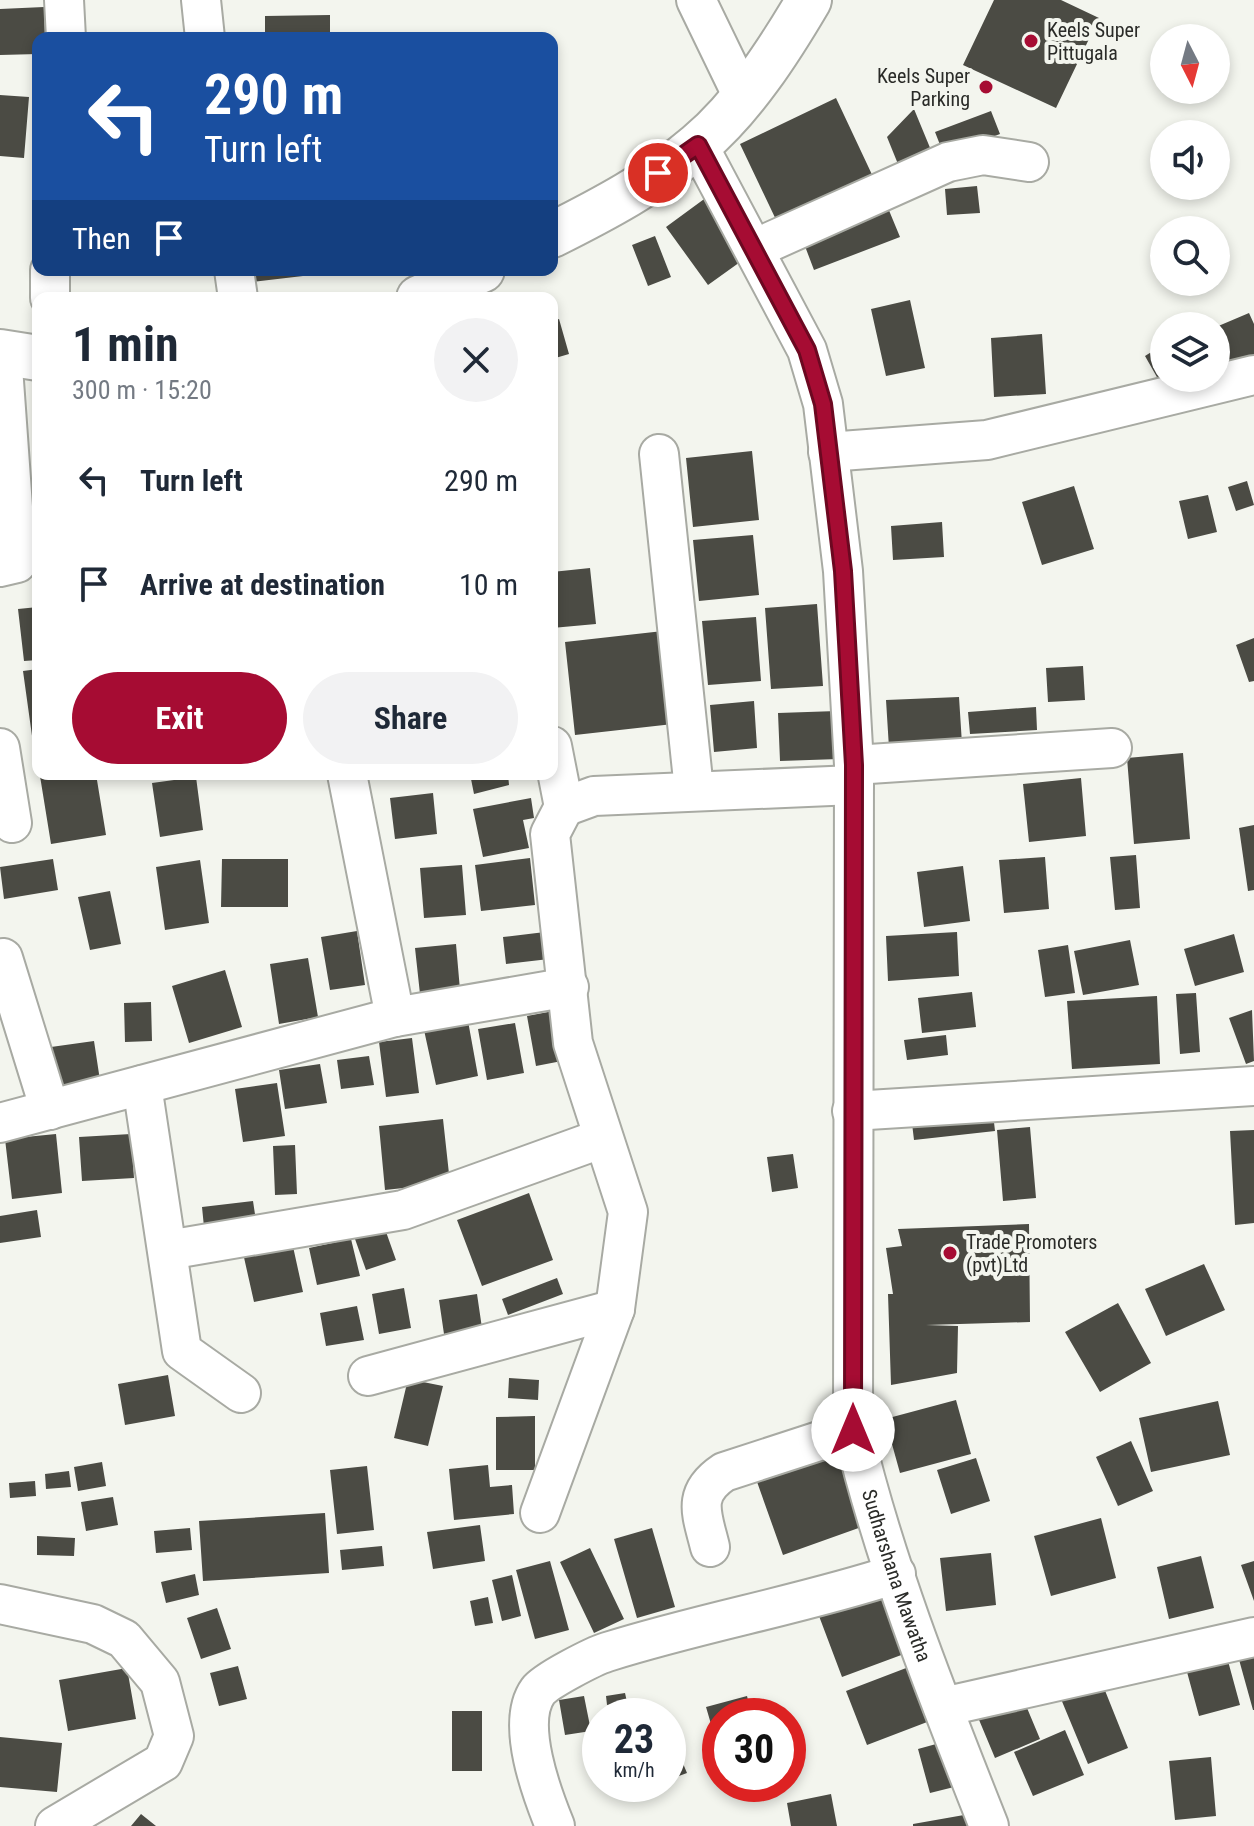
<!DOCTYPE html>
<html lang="en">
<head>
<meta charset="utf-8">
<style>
	:root { --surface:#fff; --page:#f2f2f3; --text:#1f2937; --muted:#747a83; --accent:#a60c33 }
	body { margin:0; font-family:"Roboto Condensed",sans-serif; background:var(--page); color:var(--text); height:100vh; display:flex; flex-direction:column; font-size:30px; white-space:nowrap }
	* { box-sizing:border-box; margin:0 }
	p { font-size:26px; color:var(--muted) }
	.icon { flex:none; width:44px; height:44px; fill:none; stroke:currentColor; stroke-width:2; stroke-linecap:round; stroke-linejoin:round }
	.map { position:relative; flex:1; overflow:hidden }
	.drawer { position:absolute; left:32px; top:292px; width:526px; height:488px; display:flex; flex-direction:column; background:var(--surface); border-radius:16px; box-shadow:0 4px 12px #0003 }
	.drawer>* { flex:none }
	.top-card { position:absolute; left:32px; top:32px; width:526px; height:244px; border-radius:16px; box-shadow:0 4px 12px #0003; background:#1a4fa0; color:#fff; overflow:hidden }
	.needle { width:52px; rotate:174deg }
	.fabs { position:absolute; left:1150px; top:24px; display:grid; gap:16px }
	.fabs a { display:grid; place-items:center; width:80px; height:80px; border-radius:50%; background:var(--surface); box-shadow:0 4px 12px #0003; font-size:40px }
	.speed { position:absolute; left:582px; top:1698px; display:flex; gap:16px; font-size:40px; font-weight:700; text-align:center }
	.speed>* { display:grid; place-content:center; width:104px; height:104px; border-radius:50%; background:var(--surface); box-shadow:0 4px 12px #0003; line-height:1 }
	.speed small { font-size:20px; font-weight:400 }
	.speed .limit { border:12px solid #d22; background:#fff; color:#111 }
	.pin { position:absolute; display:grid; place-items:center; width:68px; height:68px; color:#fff; margin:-34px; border:4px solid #fff; border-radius:50%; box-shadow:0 2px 8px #0007 }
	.me { position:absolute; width:88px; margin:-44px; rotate:0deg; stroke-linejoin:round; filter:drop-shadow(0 0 6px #0008) }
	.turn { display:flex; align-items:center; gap:28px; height:168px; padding:0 40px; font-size:36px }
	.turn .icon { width:104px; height:104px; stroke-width:2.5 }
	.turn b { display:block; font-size:56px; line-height:68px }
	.then { display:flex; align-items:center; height:76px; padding:0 40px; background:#0003; gap:16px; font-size:30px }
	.round { display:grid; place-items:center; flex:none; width:84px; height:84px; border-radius:42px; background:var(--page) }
	.head { display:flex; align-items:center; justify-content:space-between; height:136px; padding:0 40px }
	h1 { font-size:48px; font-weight:700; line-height:60px }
	.primary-button { display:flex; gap:16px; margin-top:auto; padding:16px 40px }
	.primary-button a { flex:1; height:92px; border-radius:48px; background:var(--accent); color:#fff; font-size:32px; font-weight:700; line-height:92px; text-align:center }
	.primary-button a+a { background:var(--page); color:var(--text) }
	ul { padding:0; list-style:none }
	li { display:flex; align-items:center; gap:24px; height:104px; padding:0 40px }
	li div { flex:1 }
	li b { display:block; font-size:30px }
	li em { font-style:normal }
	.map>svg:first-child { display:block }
	.building { fill:#4b4b44 }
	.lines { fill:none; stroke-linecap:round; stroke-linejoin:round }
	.minor-casing { stroke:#a8aaa3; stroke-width:42 }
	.major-casing { stroke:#a8aaa3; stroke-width:48 }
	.minor { stroke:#fff; stroke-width:38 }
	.major { stroke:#fff; stroke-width:44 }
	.route-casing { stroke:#6c0821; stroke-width:20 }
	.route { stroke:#a60c33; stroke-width:14 }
	.poi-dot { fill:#a60c33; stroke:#f3f5ee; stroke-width:3 }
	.labels { text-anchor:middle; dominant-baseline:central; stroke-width:8; stroke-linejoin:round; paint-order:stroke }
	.poi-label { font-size:20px; fill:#2a2b28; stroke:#f3f5ee; text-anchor:start }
	.street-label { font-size:20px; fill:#2a2b28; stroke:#f3f5ee }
</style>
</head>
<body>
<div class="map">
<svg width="1254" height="1826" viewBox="0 0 1254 1826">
	<rect width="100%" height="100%" fill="#f3f5ee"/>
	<path class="building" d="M994,0H1061L1099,18L1056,108L963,65Z
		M44,7L45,38H38V54L0,55V9Z
		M330,15V38H265V16Z
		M0,95L29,97L24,158L0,156Z
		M836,98L875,181L779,226L740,144Z
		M914,109L933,155L900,169L887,137Z
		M991,111L1000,134L944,155L935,132Z
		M977,186L980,213L947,215L945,189Z
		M711,194L754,252L708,285L666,227Z
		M888,208L900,237L814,270L803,241Z
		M655,236L671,277L648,286L632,245Z
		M243,270H302L303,276L244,283Z
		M910,300L925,368L886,376L871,309Z
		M1249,313L1254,324V360L1222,374L1216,361V327Z
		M559,319L569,354L552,359V321Z
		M1042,334L1046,394L994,397L991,338Z
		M1164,344V378L1162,386L1145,356Z
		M752,451L759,520L693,527L686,458Z
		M1247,481L1254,505L1236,511L1228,487Z
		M1074,486L1094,549L1042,565L1022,502Z
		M1208,495L1217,532L1188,539L1179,501Z
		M942,522L944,557L893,560L891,526Z
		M753,535L759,595L699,601L693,540Z
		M590,568L596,624L552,628V572Z
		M817,604L823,686L771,689L765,608Z
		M38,607V660L24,661L18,609Z
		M756,617L761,681L708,685L702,621Z
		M663,631L673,724L575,735L565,642Z
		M1254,638V681L1249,682L1236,645Z
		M1083,666L1085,700L1048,702L1046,668Z
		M38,669V742L33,743L23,671Z
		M959,697L962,744L889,748L886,700Z
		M754,701L757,748L714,752L710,705Z
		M1036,707L1037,730L970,734L968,712Z
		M837,711L839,759L780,761L778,713Z
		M1183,753L1190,839L1134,844L1127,758Z
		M53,774H96L106,835L51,844L40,776Z
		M470,774H508L509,785L474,794Z
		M196,777L203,830L160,837L152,783Z
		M1081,778L1086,836L1029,842L1023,784Z
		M433,793L437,834L395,839L390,798Z
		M531,798L534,818L523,820L529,848L483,857L473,809Z
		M1254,825V890L1248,891L1239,828Z
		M1136,855L1140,908L1115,910L1110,857Z
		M1045,857L1049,909L1004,913L999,860Z
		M530,858L535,905L481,911L475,865Z
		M53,859L58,890L4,899L0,867Z
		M222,859H288V907H221Z
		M200,860L209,923L165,930L156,867Z
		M462,865L466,915L424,918L420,868Z
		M963,866L970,921L924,927L917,872Z
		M110,891L121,944L90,950L78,897Z
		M357,931L365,985L330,990L321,937Z
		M545,932L549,959L506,964L503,937Z
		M957,932L959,976L888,981L886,936Z
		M1234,934L1244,972L1195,986L1184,949Z
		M1130,940L1139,985L1083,995L1074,951Z
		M456,944L460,990L420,994L415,948Z
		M1068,945L1075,993L1045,997L1038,950Z
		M308,958L318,1017L279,1024L270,964Z
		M225,970L242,1027L189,1043L172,986Z
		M972,992L976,1027L922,1033L918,998Z
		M1196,993L1200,1052L1180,1054L1176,994Z
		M1157,996L1160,1064L1072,1069L1067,1001Z
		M151,1002L152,1041L125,1042L124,1003Z
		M559,1010L567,1060L536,1066L527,1016Z
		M1252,1010L1254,1061L1246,1064L1229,1018Z
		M468,1021L478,1076L436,1085L424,1030Z
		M515,1023L524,1073L487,1080L478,1029Z
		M946,1035L948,1055L907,1060L904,1040Z
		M412,1038L419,1093L386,1097L379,1042Z
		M94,1041L101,1087L58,1094L51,1047Z
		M369,1056L374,1085L341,1089L337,1060Z
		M320,1064L327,1103L285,1109L279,1070Z
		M277,1083L285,1136L243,1142L235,1089Z
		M992,1105L995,1131L914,1140L911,1115Z
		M443,1119L450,1183L385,1190L379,1126Z
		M1030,1127L1036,1198L1003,1201L997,1130Z
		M1254,1130V1223L1235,1225L1230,1131Z
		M56,1134L62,1193L12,1199L5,1139Z
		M131,1134L134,1178L82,1181L79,1137Z
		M295,1145L297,1194L275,1195L273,1146Z
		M793,1154L798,1188L772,1192L767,1157Z
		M529,1193L553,1260L482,1286L457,1220Z
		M253,1201L256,1221L204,1227L202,1207Z
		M37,1210L41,1237L0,1243V1216Z
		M1029,1224L1030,1322L926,1325L958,1326L957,1373L891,1385L888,1294H893L886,1248L902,1246L898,1229Z
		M385,1229L396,1260L366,1270L355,1239Z
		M351,1239L360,1276L317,1285L309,1248Z
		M292,1242L303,1292L254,1302L243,1253Z
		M1204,1264L1225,1310L1166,1336L1145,1289Z
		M557,1278L563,1294L508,1315L502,1299Z
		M404,1288L411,1328L379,1334L372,1294Z
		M477,1294L482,1328L444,1334L439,1300Z
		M1118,1303L1151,1363L1100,1392L1065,1332Z
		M357,1306L364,1340L326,1346L320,1313Z
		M168,1375L175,1416L125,1425L118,1384Z
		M509,1378L539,1380L538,1400L508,1398Z
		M408,1379L443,1386L428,1446L394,1438Z
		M956,1400L971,1454L900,1473L885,1419Z
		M1218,1401L1230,1455L1151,1472L1139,1418Z
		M535,1416V1470H496V1417Z
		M1131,1441L1153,1491L1118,1506L1096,1457Z
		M840,1449L867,1525L783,1555L756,1479Z
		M976,1458L990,1501L951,1514L937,1470Z
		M102,1462L106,1486L78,1491L74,1467Z
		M488,1465L490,1487L512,1485L514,1514L454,1520L449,1469Z
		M367,1466L374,1530L337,1534L330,1470Z
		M69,1471L71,1487L46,1489L45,1474Z
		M35,1481L36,1496L10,1498L9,1483Z
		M113,1497L118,1525L86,1531L81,1502Z
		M325,1513L329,1573L203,1581L199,1521Z
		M1101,1518L1116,1578L1051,1596L1034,1536Z
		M480,1525L485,1561L433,1569L427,1532Z
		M190,1528L192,1550L156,1553L154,1531Z
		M652,1528L675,1607L637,1618L614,1539Z
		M37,1536L75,1538L74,1556L37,1555Z
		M382,1546L384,1566L342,1570L340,1550Z
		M590,1548L624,1619L594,1633L560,1562Z
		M991,1553L996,1605L946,1611L940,1558Z
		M1201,1556L1214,1608L1169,1619L1157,1567Z
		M550,1561L569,1630L535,1639L516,1570Z
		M1254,1561V1601L1241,1565Z
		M195,1574L199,1595L166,1603L161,1582Z
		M512,1575L521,1616L502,1621L492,1580Z
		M881,1593L904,1654L842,1677L819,1616Z
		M488,1597L493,1623L475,1626L470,1601Z
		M217,1608L231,1649L201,1659L187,1618Z
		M1254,1652V1710H1253L1238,1656Z
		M1228,1661L1240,1705L1199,1716L1187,1672Z
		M914,1665L935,1719L867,1745L846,1691Z
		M238,1666L247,1699L219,1706L210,1673Z
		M127,1668L136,1719L68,1731L59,1680Z
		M1102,1683L1128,1748L1088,1764L1061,1699Z
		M625,1693L627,1702L607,1705L606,1696Z
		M584,1696L591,1731L565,1735L559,1700Z
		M747,1696L752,1716H720V1740L716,1741L706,1707Z
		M1022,1696L1040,1739L995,1758L977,1715Z
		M452,1711H482V1771H452Z
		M668,1728L687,1773L668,1780Z
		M1065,1730L1084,1775L1033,1796L1014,1752Z
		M0,1737L62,1743L57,1792L0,1787Z
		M947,1741L958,1786L930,1793L918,1749Z
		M1211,1757L1216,1816L1175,1820L1169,1761Z
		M831,1794L837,1826H791L787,1803Z
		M981,1812L983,1826H913V1824Z
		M141,1814L156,1826H131Z"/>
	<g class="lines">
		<defs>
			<g id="minor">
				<path d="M64,0L66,38"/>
				<path d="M201,0L205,38"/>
				<path d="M696,0L743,97"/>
				<path id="s1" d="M698,145L807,350L823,404L843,571L854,765L853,1430C885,1565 938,1697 989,1826"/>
				<path d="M754,249L948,162L983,155L1029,162"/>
				<path d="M234,270L238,298"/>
				<path d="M50,298V270"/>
				<path d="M828,452L987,440L1254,375"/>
				<path d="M659,454L694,790"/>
				<path d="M0,567L17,563L2,353"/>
				<path d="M0,748L12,823"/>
				<path d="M854,765L1112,748"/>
				<path d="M347,774L395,1017"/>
				<path d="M564,807L594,796L854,785"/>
				<path d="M3,958L50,1110"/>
				<path d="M142,1085L182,1351L241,1393"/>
				<path d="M852,1111L1254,1086"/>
				<path d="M0,1123L395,1017L569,987"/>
				<path d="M168,1250L403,1210L603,1138"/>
				<path d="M368,1376L615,1309"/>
				<path d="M540,1513L615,1309L628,1212L573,1043L550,834L564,807L552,746"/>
				<path d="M710,1547C702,1514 691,1494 724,1472L853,1430"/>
				<path d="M0,1604L93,1624L124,1639L160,1682L174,1736L163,1762L55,1826"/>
				<path d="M943,1707L1254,1637"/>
				<path d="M555,1826C542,1794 515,1723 538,1691C545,1681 594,1656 607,1652C702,1622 801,1605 896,1574"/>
			</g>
			<path id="major" d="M552,235C602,210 655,182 698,145C743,107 779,51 809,0
				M419,298L482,270
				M0,352L38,358"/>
		</defs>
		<use href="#minor" class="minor-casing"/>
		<use href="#major" class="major-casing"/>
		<use href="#minor" class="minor"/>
		<use href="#major" class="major"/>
	</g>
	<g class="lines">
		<defs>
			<path id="route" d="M658,173L698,145L807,350L823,404L843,571L854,765L853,1430"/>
		</defs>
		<use href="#route" class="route-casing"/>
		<use href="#route" class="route"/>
	</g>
	<g class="poi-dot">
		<circle cx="1031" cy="41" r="8"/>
		<circle cx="986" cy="87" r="8"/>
		<circle cx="950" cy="1253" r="8"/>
	</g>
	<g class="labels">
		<g class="poi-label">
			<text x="1047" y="30">Keels Super<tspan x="1047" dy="23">Pittugala</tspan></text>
			<text x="970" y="76" text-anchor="end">Keels Super<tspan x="970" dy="23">Parking</tspan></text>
			<text x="966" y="1242">Trade Promoters<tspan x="966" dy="23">(pvt)Ltd</tspan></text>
		</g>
		<g class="street-label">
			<text stroke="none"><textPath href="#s1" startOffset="1468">Sudharshana Mawatha</textPath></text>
		</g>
	</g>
</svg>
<div class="fabs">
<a><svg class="needle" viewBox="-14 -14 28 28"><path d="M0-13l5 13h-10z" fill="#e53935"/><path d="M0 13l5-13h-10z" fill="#747a83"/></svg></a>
<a><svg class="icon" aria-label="sound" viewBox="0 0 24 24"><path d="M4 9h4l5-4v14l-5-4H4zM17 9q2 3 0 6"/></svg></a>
<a><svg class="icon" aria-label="search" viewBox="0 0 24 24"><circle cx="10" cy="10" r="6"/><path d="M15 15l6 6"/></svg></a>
<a><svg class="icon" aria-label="layers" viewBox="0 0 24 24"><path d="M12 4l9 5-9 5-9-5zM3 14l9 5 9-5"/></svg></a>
</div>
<div class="speed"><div>23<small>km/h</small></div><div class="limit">30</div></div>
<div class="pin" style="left:658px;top:173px;background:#d93025"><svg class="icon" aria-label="arrive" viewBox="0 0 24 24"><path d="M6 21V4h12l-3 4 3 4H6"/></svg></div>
<svg class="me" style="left:853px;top:1430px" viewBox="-20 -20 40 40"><circle r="19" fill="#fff"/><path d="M0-13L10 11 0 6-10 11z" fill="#a60c33"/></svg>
<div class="top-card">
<div class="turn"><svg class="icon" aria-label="left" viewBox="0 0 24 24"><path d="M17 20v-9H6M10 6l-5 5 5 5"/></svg><div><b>290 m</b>Turn left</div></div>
<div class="then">Then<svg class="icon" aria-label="arrive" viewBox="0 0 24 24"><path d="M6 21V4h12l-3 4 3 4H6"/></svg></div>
</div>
<section class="drawer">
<div class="head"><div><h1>1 min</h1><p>300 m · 15:20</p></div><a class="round"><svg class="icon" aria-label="close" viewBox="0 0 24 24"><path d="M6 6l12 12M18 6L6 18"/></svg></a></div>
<ul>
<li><svg class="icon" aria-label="left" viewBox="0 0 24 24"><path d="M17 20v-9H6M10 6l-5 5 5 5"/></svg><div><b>Turn left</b></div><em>290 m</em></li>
<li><svg class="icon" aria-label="arrive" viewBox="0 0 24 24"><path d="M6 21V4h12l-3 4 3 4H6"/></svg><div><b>Arrive at destination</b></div><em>10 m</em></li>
</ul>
<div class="primary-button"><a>Exit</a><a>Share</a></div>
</section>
</div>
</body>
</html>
